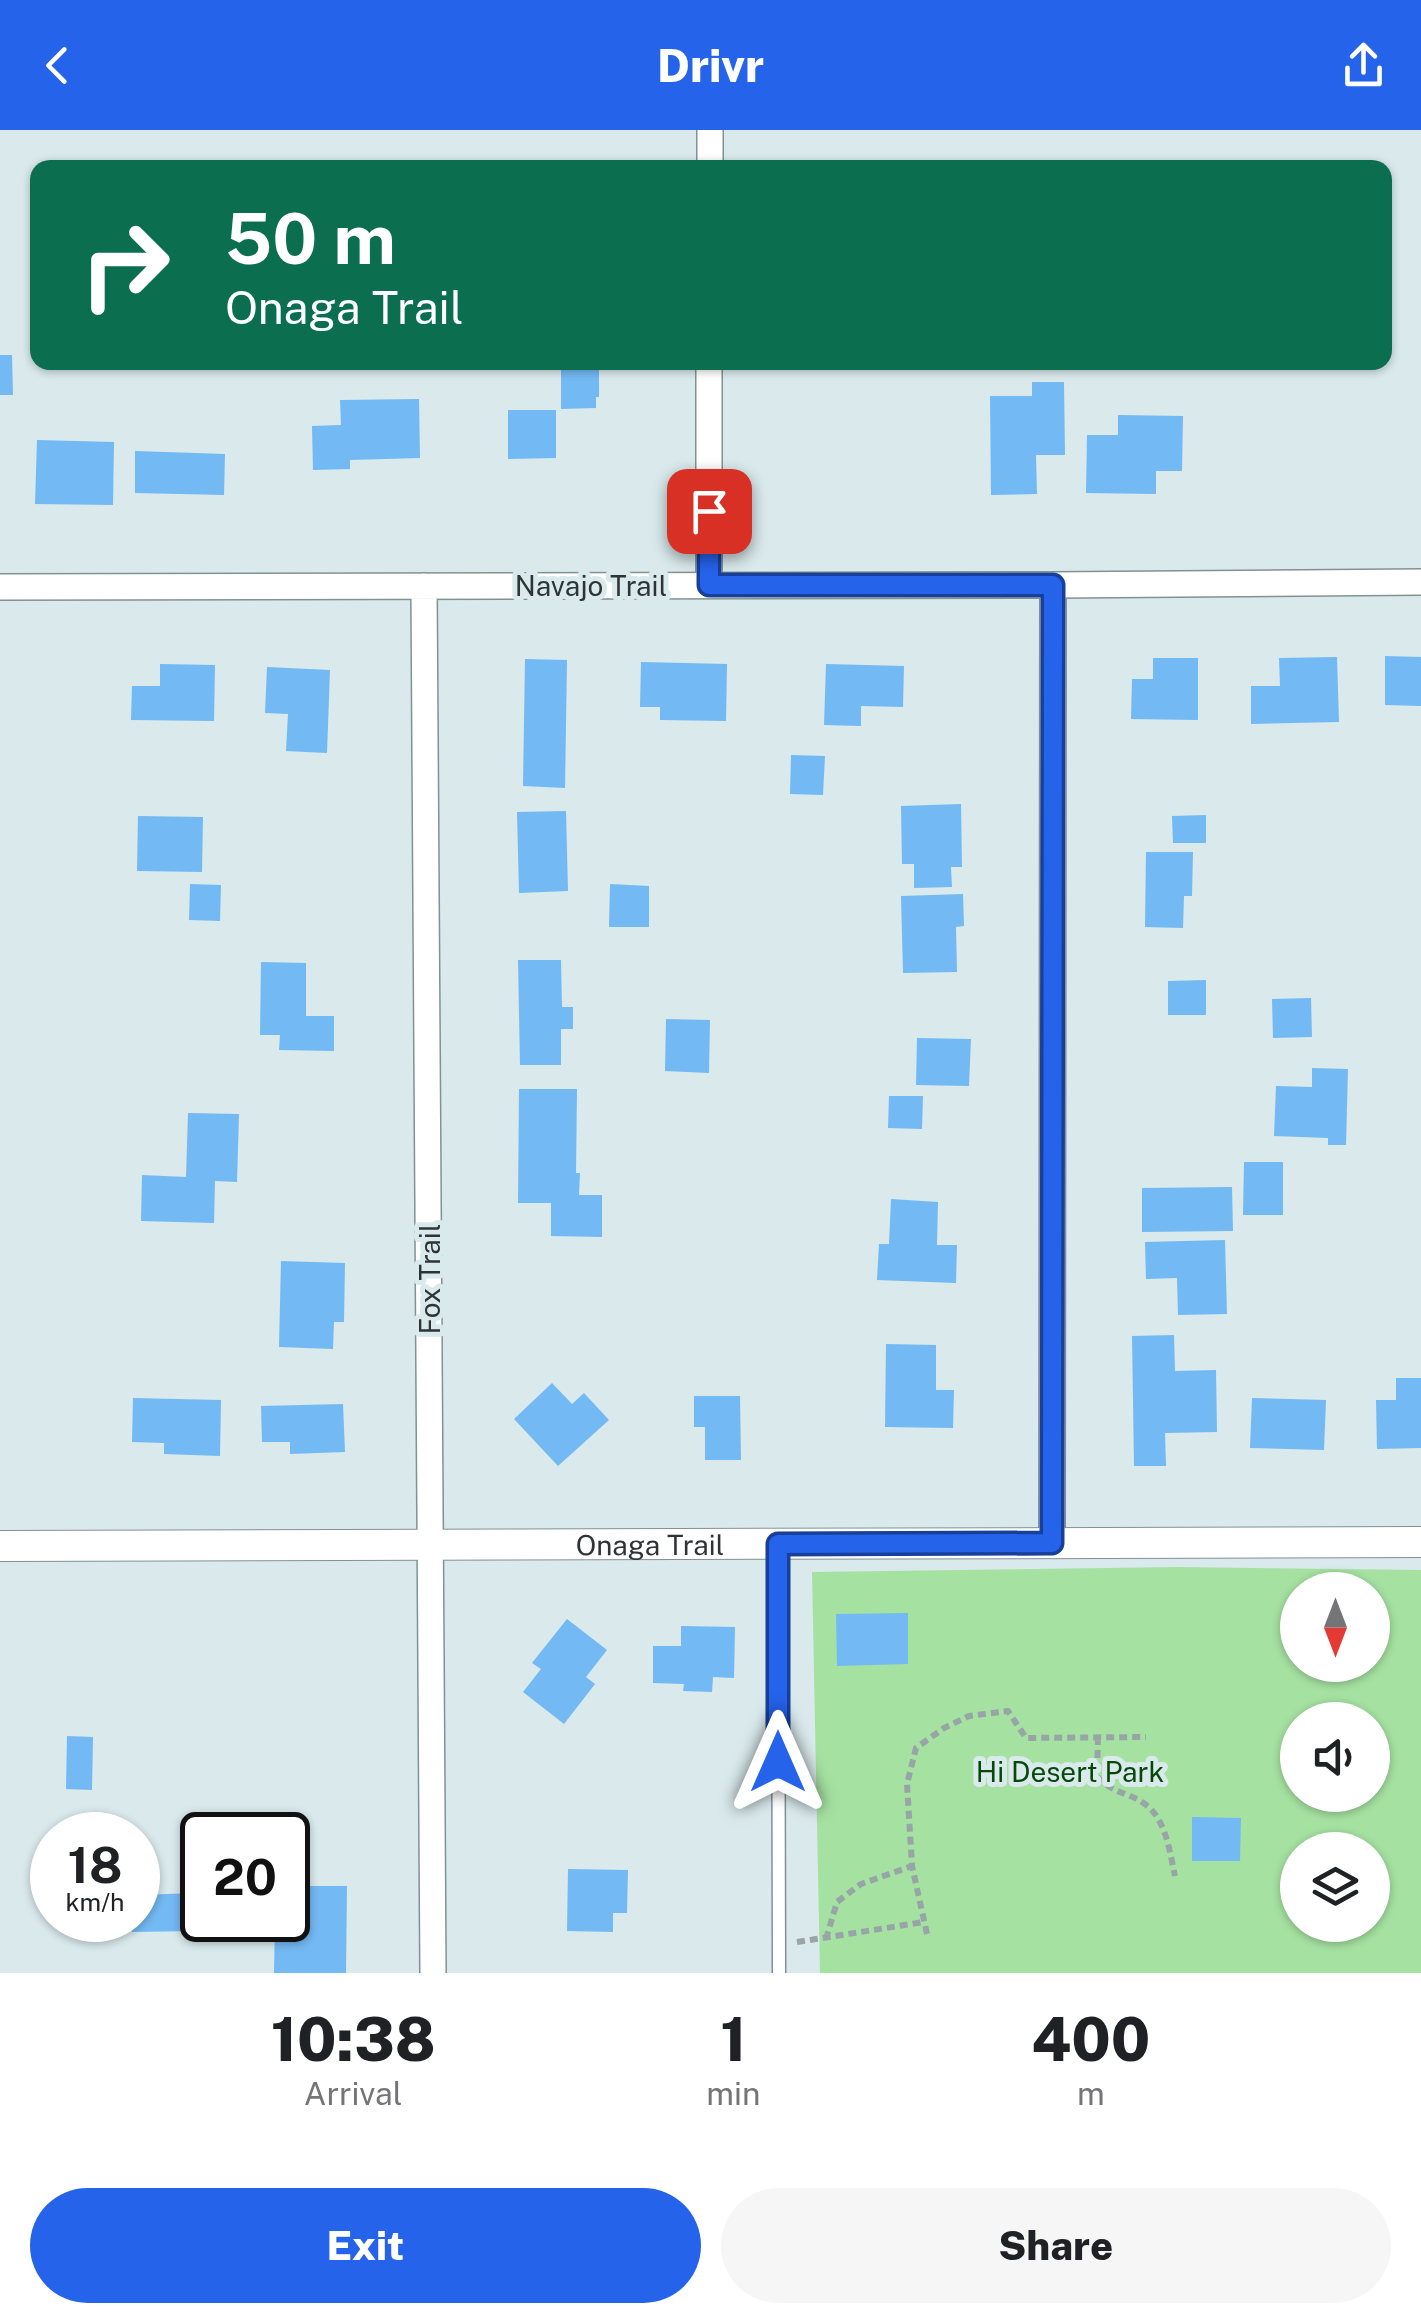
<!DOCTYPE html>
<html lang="en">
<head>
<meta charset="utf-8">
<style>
	:root { --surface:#fff; --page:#f6f6f6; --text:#202124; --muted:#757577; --accent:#2563eb }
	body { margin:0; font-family:"Public Sans",sans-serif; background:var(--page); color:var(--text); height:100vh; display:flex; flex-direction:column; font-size:38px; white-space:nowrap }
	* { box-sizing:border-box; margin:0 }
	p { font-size:32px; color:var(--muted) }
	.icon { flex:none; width:55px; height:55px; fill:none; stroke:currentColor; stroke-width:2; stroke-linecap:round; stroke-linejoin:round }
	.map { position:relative; height:1843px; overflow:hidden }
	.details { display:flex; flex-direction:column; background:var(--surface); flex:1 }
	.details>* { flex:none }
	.top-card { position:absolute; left:30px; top:30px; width:1362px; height:210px; border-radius:20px; box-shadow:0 2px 8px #0004; background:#0b6e4f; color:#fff; overflow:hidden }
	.needle { width:65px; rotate:180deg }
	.buttons { position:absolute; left:1280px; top:1442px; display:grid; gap:20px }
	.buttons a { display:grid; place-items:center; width:110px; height:110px; border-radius:50%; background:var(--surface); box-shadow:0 2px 8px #0004; font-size:50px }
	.speed { position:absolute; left:30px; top:1682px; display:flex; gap:20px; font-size:50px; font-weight:700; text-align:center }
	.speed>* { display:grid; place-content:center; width:130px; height:130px; border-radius:50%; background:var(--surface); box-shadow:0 2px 8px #0004; line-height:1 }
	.speed small { font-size:25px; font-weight:400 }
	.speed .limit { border:5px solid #111; border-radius:15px; background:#fff; color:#111 }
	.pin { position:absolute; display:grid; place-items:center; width:85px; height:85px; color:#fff; margin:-42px; border-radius:20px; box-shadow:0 5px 15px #0006 }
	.me { position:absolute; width:110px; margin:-55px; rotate:0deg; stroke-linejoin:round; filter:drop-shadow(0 0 8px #0008) }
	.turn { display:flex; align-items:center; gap:35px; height:210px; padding:0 30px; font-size:45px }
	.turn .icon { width:130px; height:130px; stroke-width:2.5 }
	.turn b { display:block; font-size:70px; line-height:85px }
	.eta { display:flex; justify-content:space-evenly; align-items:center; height:170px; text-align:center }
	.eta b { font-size:60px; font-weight:800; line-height:70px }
	.button { display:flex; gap:20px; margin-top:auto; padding:20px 30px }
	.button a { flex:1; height:115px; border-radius:60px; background:var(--accent); color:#fff; font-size:40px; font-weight:800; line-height:115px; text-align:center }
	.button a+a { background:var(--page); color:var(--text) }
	header { display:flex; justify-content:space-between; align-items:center; height:130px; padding:0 30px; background:var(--accent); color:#fff; font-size:45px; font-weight:800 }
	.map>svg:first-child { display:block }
	.green { fill:#a5e1a1; fill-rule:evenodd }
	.building { fill:#73b9f3 }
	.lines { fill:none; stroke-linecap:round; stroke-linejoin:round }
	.service-casing { stroke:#829194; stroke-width:15 }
	.minor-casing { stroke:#829194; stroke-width:28 }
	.tertiary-casing { stroke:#829194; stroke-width:32 }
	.path { stroke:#98a5a7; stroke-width:6; stroke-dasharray:8 5; stroke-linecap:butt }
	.service { stroke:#fff; stroke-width:12 }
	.minor { stroke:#fff; stroke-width:25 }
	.tertiary { stroke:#fff; stroke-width:30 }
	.route-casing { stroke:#184099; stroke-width:25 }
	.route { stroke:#2563eb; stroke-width:18 }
	.labels { text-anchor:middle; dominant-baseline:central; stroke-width:10; stroke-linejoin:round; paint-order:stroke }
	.street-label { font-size:28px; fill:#2e3436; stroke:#d9e9ec }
	.park-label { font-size:28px; fill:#074909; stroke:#d9e9ec }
</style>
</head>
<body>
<header><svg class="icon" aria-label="back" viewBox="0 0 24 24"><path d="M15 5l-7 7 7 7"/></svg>Drivr<svg class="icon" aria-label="share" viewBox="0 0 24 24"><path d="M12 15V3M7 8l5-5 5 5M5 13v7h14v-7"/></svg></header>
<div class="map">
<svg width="1421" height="1843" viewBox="0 0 1421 1843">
	<rect width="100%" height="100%" fill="#d9e9ec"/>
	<path class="green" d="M1178,1437L1421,1440V1843H820L812,1442ZM1298,1460H1372V1535H1298ZM1298,1590H1372V1665H1298ZM1298,1720H1372V1795H1298Z"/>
	<path class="building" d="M0,225H12L13,265H0Z
		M561,232H599V267H596V278L561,279Z
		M1032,252H1064L1065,325H1036L1037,364L991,365L990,266H1032Z
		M419,269L420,328L350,330V339L313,340L312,296L341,295L340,270Z
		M508,280H556V328L508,329Z
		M1118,285L1183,286L1182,341H1156V364L1086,363L1087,305H1118Z
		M37,310L114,312L113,375L35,374Z
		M135,321L225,324L224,365L135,363Z
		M1385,526L1421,527V576L1385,575Z
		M1337,527L1339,592L1251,594V556H1280L1279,528Z
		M1153,528H1198V590L1131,589L1132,549H1153Z
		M525,529L567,530L565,658L523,656Z
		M641,532L727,534L726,591L660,590V577H640Z
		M160,534L215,535L214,591L131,590L132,556H160Z
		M826,534L904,536L903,577L861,576V596L824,595Z
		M267,537L330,540L327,623L286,621L288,584L265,583Z
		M791,625L825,626L823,665L790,664Z
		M961,674L962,737H951L952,757L914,758V734H902L901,676Z
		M566,681L568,761L519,763L517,682Z
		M1206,685V713H1173L1172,686Z
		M138,686L203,687L202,742L137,741Z
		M1146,722H1193L1192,766H1184L1183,798L1145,797Z
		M190,754L221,755L220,791L189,790Z
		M610,754L649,756V797H609Z
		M963,764L964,796L956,797L957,842L903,843L901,766Z
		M518,830H561L562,877H573V899H561V935H520Z
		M261,832L306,833V886H334V921L279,920L280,905H260Z
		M1206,850V885H1168V851Z
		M1311,868L1312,907L1273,908L1272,869Z
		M666,889L710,890L709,943L665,941Z
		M917,908L971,909L969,956L916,955Z
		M1312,938L1348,939L1346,1015H1328V1008L1274,1006L1276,956L1312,957Z
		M519,959H577L576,1043H580L579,1065H602V1107L551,1106V1073H518Z
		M889,966H923L922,999L888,998Z
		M188,983L239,984L237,1052L215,1051L214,1093L141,1091L142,1045L186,1047Z
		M1244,1032H1283V1085H1243Z
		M1232,1057L1233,1101L1142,1102V1058Z
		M891,1069L938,1072L937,1115H957L956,1153L877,1150L879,1114H889Z
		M1225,1110L1227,1184L1178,1185L1177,1148L1146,1149L1145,1112Z
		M281,1131L345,1133L344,1192H334L333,1219L279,1217Z
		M1174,1205L1175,1241L1216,1240L1217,1302L1165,1303L1166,1336H1134L1132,1206Z
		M886,1214L936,1215V1260H954L953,1298L885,1297Z
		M1396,1248H1421V1318L1377,1319L1376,1270H1396Z
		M552,1253L572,1274L584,1263L609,1290L558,1336L514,1289Z
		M694,1266H740L741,1330H705V1297H694Z
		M133,1268L221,1270L220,1326L164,1324V1313L132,1312Z
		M1252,1268L1326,1270L1324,1320L1250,1318Z
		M343,1274L345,1322L290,1324V1312H262L261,1276Z
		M908,1483V1534L837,1536L836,1484Z
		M567,1489L607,1520L586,1547L595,1554L564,1594L523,1562L541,1539L532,1533Z
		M681,1496L735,1497L734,1548L713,1547L712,1562L683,1561L684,1554L653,1553V1516H681Z
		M67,1606L93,1607L92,1660L66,1659Z
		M1192,1687L1241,1688L1240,1731H1192Z
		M568,1739L628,1740L627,1783H613V1802L567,1801Z
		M288,1756H347L346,1843H274L275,1790H288Z
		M194,1763L195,1801L132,1802L131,1790H138V1765Z"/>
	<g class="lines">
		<defs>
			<path id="service" d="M778,1416L779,1843"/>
			<path id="minor" d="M710,38V0
				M709,455V232
				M424,456L433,1843
				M0,457L1053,455L1421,452
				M1052,1413L1053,455"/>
			<g id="tertiary">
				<path id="s1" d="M0,1416L1421,1412"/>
			</g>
		</defs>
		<use href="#service" class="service-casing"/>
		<use href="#minor" class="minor-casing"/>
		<use href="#tertiary" class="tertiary-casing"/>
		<path class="path" d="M1098,1607L1097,1647C1116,1665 1128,1662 1145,1674C1166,1689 1170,1723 1175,1746
			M927,1804L912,1736L907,1654L916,1618L944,1598L969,1586L1008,1581L1026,1608L1146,1607
			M826,1809L837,1772L861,1754L912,1736
			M797,1812L924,1792"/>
		<use href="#service" class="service"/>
		<use href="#minor" class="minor"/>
		<use href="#tertiary" class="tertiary"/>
	</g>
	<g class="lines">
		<defs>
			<path id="route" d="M709,381V455H1053L1052,1413L778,1414V1632"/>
		</defs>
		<use href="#route" class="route-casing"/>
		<use href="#route" class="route"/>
	</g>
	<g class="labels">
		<g class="street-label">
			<text x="591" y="455">Navajo Trail</text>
			<text transform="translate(429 1149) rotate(-90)">Fox Trail</text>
			<text stroke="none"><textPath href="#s1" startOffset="650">Onaga Trail</textPath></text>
		</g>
		<g class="park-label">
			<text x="1070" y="1641">Hi Desert Park</text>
		</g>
	</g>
</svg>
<div class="buttons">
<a><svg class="needle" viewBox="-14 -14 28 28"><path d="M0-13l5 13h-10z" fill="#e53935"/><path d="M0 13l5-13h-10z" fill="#757577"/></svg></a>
<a><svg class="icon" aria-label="sound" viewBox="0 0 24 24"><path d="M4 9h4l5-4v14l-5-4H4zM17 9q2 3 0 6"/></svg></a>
<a><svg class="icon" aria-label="layers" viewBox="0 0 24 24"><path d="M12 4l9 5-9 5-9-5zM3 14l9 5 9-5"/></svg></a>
</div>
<div class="speed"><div>18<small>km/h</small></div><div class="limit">20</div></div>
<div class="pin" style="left:709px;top:381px;background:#d93025"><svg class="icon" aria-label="arrive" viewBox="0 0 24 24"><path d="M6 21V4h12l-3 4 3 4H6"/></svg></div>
<svg class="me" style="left:778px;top:1632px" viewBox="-20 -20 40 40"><path d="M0-17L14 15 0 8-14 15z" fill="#2563eb" stroke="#fff" stroke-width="4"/></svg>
<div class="top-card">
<div class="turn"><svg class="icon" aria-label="right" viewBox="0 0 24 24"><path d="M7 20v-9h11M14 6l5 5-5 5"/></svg><div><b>50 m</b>Onaga Trail</div></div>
</div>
</div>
<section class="details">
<div class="eta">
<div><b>10:38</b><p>Arrival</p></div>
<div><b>1</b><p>min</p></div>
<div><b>400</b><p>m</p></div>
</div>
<div class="button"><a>Exit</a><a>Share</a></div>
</section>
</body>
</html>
